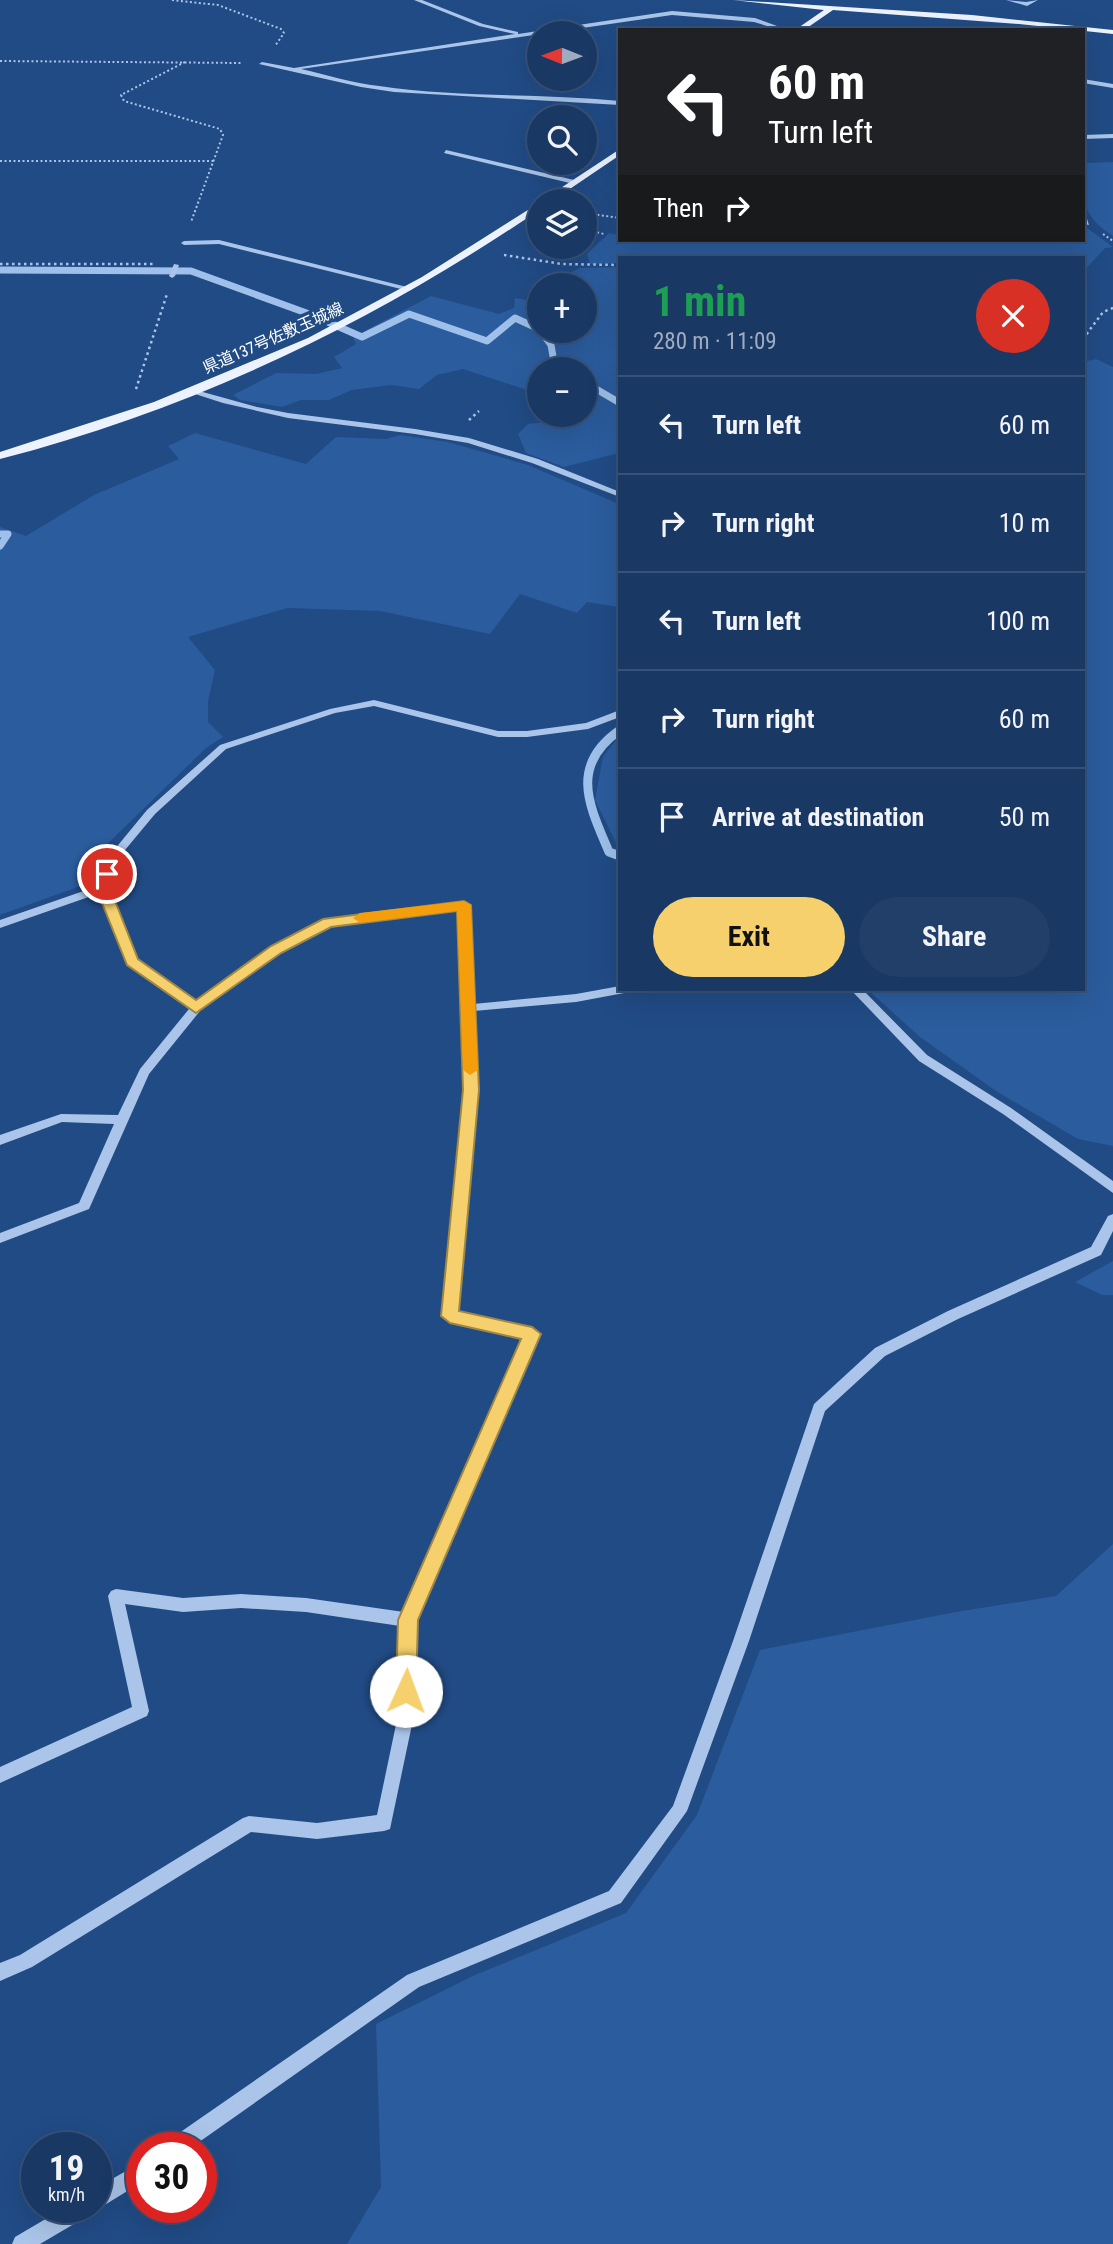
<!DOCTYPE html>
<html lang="en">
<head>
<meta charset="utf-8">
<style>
	:root { --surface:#193864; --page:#223f6a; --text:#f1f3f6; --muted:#9facbf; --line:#375278; --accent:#f5d06c }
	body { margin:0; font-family:"Roboto Condensed","Noto Sans JP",sans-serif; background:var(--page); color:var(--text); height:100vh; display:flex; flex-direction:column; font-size:26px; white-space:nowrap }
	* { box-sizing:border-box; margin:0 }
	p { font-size:23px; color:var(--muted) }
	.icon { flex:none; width:38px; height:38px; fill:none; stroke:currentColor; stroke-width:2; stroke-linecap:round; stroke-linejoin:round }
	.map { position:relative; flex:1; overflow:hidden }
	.panel { position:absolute; left:618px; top:256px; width:467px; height:735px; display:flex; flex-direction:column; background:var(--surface); border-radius:0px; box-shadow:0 7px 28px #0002,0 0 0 2px var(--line) }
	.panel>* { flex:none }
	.top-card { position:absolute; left:618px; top:28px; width:467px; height:214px; border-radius:0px; box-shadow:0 7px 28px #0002,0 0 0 2px var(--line); background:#202124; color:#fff; overflow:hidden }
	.needle { width:46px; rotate:271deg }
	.buttons { position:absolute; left:527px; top:21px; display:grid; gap:14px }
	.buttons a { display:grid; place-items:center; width:70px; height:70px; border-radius:50%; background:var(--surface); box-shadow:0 7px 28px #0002,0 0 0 2px var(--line); font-size:35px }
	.speed { position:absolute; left:21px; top:2132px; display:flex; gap:14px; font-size:35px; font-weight:700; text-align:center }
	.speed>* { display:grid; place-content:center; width:91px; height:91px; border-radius:50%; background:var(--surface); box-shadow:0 7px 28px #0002,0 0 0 2px var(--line); line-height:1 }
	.speed small { font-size:18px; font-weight:400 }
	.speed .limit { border:10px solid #d22; background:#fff; color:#111 }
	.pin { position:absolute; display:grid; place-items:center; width:60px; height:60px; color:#fff; margin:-30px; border:4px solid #fff; border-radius:50%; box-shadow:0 2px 7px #0007 }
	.me { position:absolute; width:77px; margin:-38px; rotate:2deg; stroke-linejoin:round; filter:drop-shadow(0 0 5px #0008) }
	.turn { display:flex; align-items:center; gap:24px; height:147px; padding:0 35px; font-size:32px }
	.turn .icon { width:91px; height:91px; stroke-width:2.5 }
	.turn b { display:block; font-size:49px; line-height:60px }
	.then { display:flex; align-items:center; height:66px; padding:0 35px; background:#0003; gap:14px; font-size:26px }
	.round { display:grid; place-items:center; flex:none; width:74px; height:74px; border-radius:37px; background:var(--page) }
	.summary { display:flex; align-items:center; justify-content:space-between; height:119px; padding:0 35px }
	h1 { font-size:42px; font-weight:700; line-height:52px; color:#1e9e55 }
	.cta { display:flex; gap:14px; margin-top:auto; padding:14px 35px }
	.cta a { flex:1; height:80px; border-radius:42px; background:var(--accent); color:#111; font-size:28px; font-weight:700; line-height:80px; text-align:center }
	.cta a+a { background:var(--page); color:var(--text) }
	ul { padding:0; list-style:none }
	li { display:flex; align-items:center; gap:21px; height:98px; padding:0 35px; border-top:2px solid var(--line) }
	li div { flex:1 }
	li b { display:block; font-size:26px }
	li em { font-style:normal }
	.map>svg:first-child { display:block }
	.green { fill:#2b5c9d }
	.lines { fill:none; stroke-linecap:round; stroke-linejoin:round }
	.stream-far1 { stroke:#9ec0ea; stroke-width:7 }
	.stream { stroke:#9ec0ea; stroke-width:9 }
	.path-far1 { stroke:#aac5e9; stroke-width:2; stroke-dasharray:2 2.5; stroke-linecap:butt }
	.path { stroke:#aac5e9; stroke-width:2.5; stroke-dasharray:2.5 3.5; stroke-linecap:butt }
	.minor { fill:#aac5e9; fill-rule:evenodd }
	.major { fill:#edf3fe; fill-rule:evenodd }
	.route { fill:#f5d06c; stroke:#9f8746; stroke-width:2 }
	.slow { fill:#f59e0b }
	.labels { text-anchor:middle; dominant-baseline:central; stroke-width:7; stroke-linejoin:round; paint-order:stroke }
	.far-street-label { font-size:16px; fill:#fff; stroke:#214b85 }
</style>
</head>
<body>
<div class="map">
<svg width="1113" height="2244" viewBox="0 0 1113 2244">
	<rect width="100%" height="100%" fill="#214b85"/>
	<path class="green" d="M1113,162V236C1082,216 1083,201 1083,167L1086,163Z
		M1083,225L1113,247L1105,248L1083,272V257H620L619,263L590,264L587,254L609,233L619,235L620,240H1083Z
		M619,267V453L564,467L526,453L518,434L528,424L573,419L572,415H584V369H539V394L463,369L437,375L419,389L391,385L352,390L329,400H301L282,407L240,400L233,395L276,373L316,374L342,368L334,357L356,344L353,337L431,296L499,314L514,308L515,298L539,302V331H584V285H571L568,274L580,268Z
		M1096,359L1113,367V1146L1078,1139L996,1091L920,1037L867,989H1083V362Z
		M195,433L306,464L336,437L386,439L400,435L448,442L528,465L619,504V607L587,602L577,613L520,594L490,634L380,611L287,608L188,637L215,670L208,701V722L223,737L206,748L98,853L86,884L0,915V527L26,536L94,495L179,459L168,446Z
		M619,736V849L595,800L603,757Z
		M1113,1261V1295H1102L1075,1282Z
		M1113,1544V2244H347L381,2187L376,2024L475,1975L626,1913L697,1815L760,1650L956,1612L1056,1596Z"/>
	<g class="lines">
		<path class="stream-far1" d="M0,270L191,271L312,315L362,337L409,314L487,341L515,318L539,329
			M541,331L551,345L554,362L565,369
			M584,382L620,403
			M0,534H8L0,546"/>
		<path class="stream" d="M620,730C568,766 590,807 609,852L620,856"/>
		<path class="path-far1" d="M172,0L218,5L281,29L284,33L275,46
			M0,61L241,63
			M185,62L121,95L124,101L220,129L223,135L191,222
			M0,161H213
			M584,213L620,218
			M584,229L604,234
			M1103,234L1113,241"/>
		<path class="path" d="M504,255L562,264L620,265
			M0,264H154
			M1083,339L1103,312L1113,308
			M136,389L167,294
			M469,420L479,411"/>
		<path class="minor" d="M414,0H422L483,24L518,32V34L672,11L755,18L788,30H780L754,22L672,15L301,69C327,75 353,83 379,86C459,98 540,93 620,101V105L394,92L361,87L259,64L262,62L294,68L515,34L479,26Z
			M1006,0L1026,2L1038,0L1027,6Z
			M1083,79L1113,84V88L1083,83Z
			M1113,134V138L1083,139V135Z
			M446,150L574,180L577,182L574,184L444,153Z
			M1083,214L1086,216L1089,225L1084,224Z
			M219,240L411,288L412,289L409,291L219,244L184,245L181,243L184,241Z
			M174,264L179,265L175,276L172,278L169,276Z
			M192,389L257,407L288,413L415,429L469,438L538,459L620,492V497L532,463L468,443L415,434L288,418L223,403L192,393Z
			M374,700L498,731H527L586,723L620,710V717L588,729L527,737H498L374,706L335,713L226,749L155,814L115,862L108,888L137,960L196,1002L272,947L324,920L464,901L469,905L473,1004L576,994L620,986V989H630L624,993L576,1002L474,1011L477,1090L457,1312L532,1328L537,1330L539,1334L416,1620L414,1715L390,1829L384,1831L317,1839L251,1832L32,1967L0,1981V1963L20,1955L243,1818L249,1816L317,1823L377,1815L398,1715L400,1626L306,1612L241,1608L183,1612L125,1604L149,1711L147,1716L0,1783V1767L132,1707L108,1596L111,1591L116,1589L183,1598L241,1594L306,1598L404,1612L524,1338L450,1321L445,1320L443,1316L465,1090L459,909L330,926L280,953L200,1011L149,1074L89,1209L0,1243V1233L79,1203L114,1124L62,1122L0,1145V1135L61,1114L118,1115L140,1069L189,1009L128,965L100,893L0,928V920L98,886L105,861L147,810L220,745L330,709Z
			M850,989H862L927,1055L1011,1108L1113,1181V1193L1003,1114L919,1061Z
			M1113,1214V1231L1101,1255L958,1319L885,1356L825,1411L749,1641L687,1811L621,1903L419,1987L192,2147H167L169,2140L407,1975L609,1891L673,1806L733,1641L814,1404L875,1348L948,1311L1091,1247L1108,1216Z
			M142,2162V2182L103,2206L96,2209L93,2207L91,2214L40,2244H12L15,2237L66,2207H96V2188Z"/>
		<path class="major" d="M733,0L972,15L1113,30V34L1019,24L833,10L804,30H795L824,10Z
			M620,149V155L552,201H541Z
			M539,203V210C374,322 194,409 0,459V452L154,402L308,338L422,277Z"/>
	</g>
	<path class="route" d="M107,870L114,874L110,888L138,959L196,1000L271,946L323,919L464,901L471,905L479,1090L459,1311L532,1327L541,1334L418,1620L416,1691L413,1698L406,1701L399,1698L396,1691L398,1620L521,1339L450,1323L441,1316L463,1090L457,911L331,927L281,953L196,1013L127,965L96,888L100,874Z"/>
	<path class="slow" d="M464,901L471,905L478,1070L470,1075L463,1070L457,911L360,923L353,918L360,913Z"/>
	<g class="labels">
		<g class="far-street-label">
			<text transform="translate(273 338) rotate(-24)">県道137号佐敷玉城線</text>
		</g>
	</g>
</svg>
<div class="buttons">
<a><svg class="needle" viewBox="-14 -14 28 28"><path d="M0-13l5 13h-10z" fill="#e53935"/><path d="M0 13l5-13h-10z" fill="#9facbf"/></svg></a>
<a><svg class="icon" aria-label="search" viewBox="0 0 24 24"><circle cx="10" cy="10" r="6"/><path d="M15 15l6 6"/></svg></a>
<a><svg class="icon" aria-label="layers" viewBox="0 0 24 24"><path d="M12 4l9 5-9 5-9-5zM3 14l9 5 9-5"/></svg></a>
<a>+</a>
<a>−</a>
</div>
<div class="speed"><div>19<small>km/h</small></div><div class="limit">30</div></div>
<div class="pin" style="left:107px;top:874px;background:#d93025"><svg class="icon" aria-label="arrive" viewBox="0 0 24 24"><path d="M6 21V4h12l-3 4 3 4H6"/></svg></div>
<svg class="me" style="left:406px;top:1691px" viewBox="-20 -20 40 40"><circle r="19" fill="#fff"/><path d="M0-13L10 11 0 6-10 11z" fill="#f5d06c"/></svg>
<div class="top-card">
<div class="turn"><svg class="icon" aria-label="left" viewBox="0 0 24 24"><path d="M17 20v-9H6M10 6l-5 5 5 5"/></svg><div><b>60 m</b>Turn left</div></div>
<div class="then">Then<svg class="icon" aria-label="right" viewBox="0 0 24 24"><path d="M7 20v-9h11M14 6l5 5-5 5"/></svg></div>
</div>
<section class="panel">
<div class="summary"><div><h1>1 min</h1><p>280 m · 11:09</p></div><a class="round" style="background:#d93025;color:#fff"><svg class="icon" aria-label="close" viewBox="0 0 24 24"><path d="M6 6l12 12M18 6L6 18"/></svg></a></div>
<ul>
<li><svg class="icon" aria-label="left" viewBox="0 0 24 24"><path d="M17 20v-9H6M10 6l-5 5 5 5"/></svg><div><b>Turn left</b></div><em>60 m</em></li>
<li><svg class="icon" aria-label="right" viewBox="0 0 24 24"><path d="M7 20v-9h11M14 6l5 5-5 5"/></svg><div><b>Turn right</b></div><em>10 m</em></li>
<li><svg class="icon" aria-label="left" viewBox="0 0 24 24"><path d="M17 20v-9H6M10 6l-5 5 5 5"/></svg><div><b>Turn left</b></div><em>100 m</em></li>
<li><svg class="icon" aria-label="right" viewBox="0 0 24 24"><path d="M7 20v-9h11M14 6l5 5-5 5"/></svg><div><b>Turn right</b></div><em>60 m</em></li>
<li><svg class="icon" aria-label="arrive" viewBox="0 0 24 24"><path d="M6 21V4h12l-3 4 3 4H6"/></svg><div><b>Arrive at destination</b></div><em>50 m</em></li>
</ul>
<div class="cta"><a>Exit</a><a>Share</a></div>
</section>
</div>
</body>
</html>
